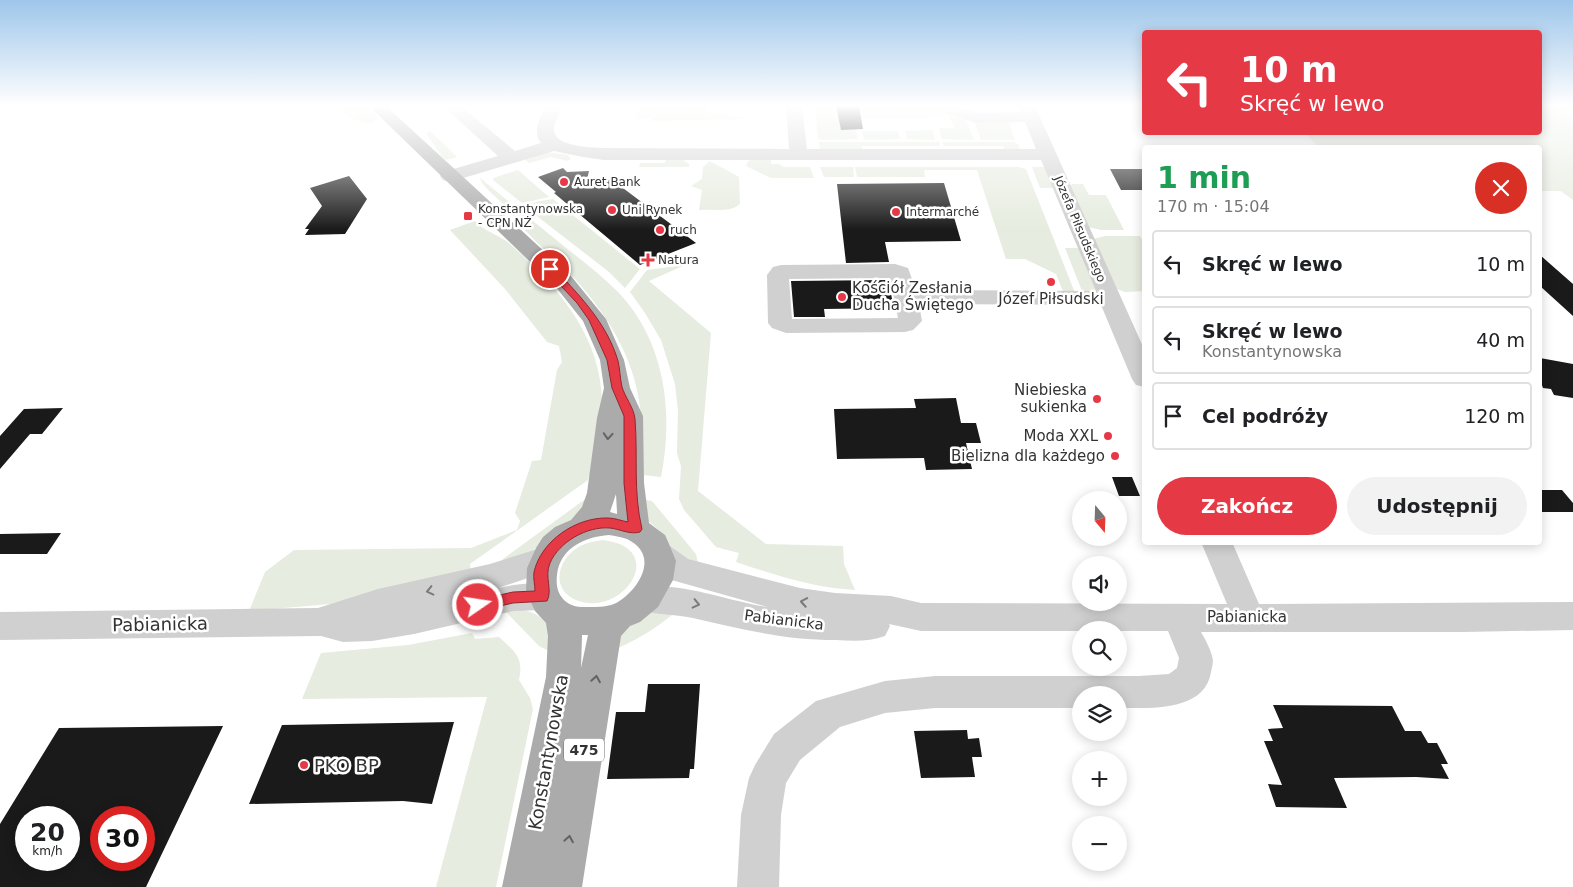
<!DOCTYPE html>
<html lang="pl">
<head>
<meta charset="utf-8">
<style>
	:root { --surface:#fff; --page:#f2f2f2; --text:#202124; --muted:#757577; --line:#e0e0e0; --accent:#e63946 }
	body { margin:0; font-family:"DejaVu Sans",sans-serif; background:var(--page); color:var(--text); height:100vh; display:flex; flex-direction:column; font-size:19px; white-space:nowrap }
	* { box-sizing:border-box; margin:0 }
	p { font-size:16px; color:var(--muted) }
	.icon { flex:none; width:28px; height:28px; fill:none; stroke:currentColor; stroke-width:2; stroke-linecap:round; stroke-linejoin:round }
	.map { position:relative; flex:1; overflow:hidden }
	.sheet { position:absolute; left:1142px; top:145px; width:400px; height:400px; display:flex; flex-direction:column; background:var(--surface); border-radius:5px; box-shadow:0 2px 12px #0003 }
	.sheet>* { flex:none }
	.hud { position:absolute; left:1142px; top:30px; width:400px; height:105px; border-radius:5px; box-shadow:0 2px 12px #0003; background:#e63946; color:#fff; overflow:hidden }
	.needle { width:32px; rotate:161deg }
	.controls { position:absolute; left:1072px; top:491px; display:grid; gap:10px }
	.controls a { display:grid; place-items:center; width:55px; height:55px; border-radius:50%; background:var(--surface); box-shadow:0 2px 12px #0003; font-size:25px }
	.speed { position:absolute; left:15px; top:806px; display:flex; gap:10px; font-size:25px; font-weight:700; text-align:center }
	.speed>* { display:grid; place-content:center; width:65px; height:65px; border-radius:50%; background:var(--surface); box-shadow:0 2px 12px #0003; line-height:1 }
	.speed small { font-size:12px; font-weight:400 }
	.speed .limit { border:8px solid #d22; background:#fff; color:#111 }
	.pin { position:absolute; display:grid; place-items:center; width:42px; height:42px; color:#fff; margin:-21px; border:2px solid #fff; border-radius:50%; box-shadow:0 1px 5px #0007 }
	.me { position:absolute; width:55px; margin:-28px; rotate:77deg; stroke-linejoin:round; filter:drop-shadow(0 0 4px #0008) }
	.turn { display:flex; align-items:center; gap:18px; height:105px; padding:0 15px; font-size:22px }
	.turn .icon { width:65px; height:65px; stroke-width:2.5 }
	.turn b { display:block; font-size:35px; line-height:42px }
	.round { display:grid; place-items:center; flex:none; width:52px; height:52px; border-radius:26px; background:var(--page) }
	.head { display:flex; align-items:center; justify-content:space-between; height:85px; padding:0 15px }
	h1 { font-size:30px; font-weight:800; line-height:38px; color:#1e9e55 }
	.primary-button { display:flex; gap:10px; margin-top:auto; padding:10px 15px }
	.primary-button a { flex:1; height:58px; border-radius:30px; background:var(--accent); color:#fff; font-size:20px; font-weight:800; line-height:58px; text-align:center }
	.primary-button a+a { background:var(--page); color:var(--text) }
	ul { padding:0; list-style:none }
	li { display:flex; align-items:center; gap:15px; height:68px; margin:0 10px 8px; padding:0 5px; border:2px solid var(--line); border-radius:5px }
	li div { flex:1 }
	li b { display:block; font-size:19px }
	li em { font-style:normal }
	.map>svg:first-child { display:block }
	.green { fill:#e6ecdf }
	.building { fill:#1a1a1a; fill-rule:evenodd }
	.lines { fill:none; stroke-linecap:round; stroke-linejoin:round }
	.minor { fill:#d0d0d0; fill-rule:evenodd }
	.major { fill:#ababab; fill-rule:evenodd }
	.oneway { stroke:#636363 }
	.oneway2 { stroke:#7a7a7a }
	.route { fill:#e63946; stroke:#96252e }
	.poi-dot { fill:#e63946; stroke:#fff; stroke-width:2 }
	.labels { text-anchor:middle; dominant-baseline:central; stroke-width:5; stroke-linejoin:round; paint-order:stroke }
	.far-poi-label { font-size:12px; fill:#333; stroke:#fff; text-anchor:start }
	.far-street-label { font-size:12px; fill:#333; stroke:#fff }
	.shield { fill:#fff; stroke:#707070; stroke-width:1 }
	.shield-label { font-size:14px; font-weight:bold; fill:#333 }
	.poi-label { font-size:15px; fill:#333; stroke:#fff; text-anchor:end }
	.street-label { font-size:15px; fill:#333; stroke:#fff }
	.near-street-label { font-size:18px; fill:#333; stroke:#fff }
	.near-poi-label { font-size:18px; fill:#333; stroke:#fff; text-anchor:start }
</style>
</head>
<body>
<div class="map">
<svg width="1573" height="887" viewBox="0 0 1573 887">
	<rect width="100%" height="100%" fill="#fff"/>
	<path class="green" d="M336,106H367L377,116V119L372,123C356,123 347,116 336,106Z
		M684,106H709L708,113H721L746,119L652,121V118L636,119L638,108H674Z
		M815,106H833L834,116H843L844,124H840L841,129H855L858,139L822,140L818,138Z
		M1540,106H1573V200L1561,191H1540V148L1318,147L1305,133L1540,132Z
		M939,108L964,116L974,140L942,139L939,130L940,128H955L948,115L929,116V118L862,119L860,109Z
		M1008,120L1015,140H981L975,124V122Z
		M932,130L935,139L933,140L907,139L905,131Z
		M430,131L457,157L446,160L443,158L427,135V132Z
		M862,131H898L900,139L867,140L864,139Z
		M819,142H939L940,146H862L863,151H820Z
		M942,142H1012L1018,144L1021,151H1005L1003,146H944Z
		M546,152L568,155L571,159L568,161L551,157L529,163L525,159Z
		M666,158L682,159L689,164V167H639L640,163H665Z
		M771,159V164H779L784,167H810L814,178H771L746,166L748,161L751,160Z
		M710,161L739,177L740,204C730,213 712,209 699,210L702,190L691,186L702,179L703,167Z
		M820,167H853L854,177H824Z
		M855,167H1018L1026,169L1075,293L1064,294L1056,274L1025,259H1006L977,170H924L925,177H857Z
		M1032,167H1045L1053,188H1040Z
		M518,170L549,197L522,203L493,180V178Z
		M480,178C507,200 533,221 560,243C580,259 600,274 618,292C665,341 674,412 661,477L642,475C642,448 643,421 638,395C630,351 603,309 573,277C552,255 528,237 510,212C503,201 482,188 480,178Z
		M1072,184H1083L1089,195H1106L1124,230H1101L1088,227L1070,187Z
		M553,199L640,269L625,288L609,272L524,206L540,201Z
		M475,221C485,232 500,235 510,244C557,286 601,335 602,402C603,426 599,451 597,475L589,476L588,480L470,564L471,573L342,603L249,611L265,572L294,550L471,548L517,530L520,521L515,513L532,461L541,460L557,370L562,362L559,346L547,342L505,289L450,230Z
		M1105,236H1140L1145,245V291L1125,292L1117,289L1093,239Z
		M1065,248H1079L1097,290L1096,294L1084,296Z
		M685,265L649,281L711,333L698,491L766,544L843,546L844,564L855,590C814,588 775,575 736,562L739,553L716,547L684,510L679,499L681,466L677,453L678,411L675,384L661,340L645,313L630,292L647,270Z
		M591,498L580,513L542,542L532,552L499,564L503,559L584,500Z
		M640,499L652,501L696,554L699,568L677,558L660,531L646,519Z
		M603,540C670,548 623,619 576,600C550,589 558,560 577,548C585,543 594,541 603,540Z
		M503,607C521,609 544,611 550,631C552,637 550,645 549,651L539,646L507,613Z
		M677,610C664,624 628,646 609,651L618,633L648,613Z
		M472,633L475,639L499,637C515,652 524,657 519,680L530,698L533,709L496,887H436L487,697L302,699L321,653L408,645Z"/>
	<path class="building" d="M836,106H859L863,129L841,130Z
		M563,168L567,172L589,171L585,188L611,179L696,243L640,265L554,193L556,192L538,177Z
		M1110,169H1145V190H1121Z
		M349,176L367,199L345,234L305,235L309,229H305L322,206L310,188Z
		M944,183L961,241L885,242L889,262L846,263L837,184Z
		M1540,255L1573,284V316L1540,286Z
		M888,280L894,308L824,309L825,317H794L791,281Z
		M1540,358L1573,364V398L1554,395L1551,389L1543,388L1540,380Z
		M956,398L961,423H976L981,443H966L972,469L926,470L924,458L837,459L834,409L916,408L914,399Z
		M63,408L42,434H30L0,469V436L24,409Z
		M1112,477H1132L1140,496H1119Z
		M1540,490H1562L1573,503V512H1540Z
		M61,533L47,554H0V534Z
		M648,684H700L694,769H690L689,778L607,779L616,712H645Z
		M1273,705L1392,706L1405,731H1421L1428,743H1437L1448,764H1441L1449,779L1416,777L1334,778L1347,808L1276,807L1268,784L1282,785L1264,741H1273L1268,729L1283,728Z
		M454,722L432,804L403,801L249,804L282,725Z
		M223,726L146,887H0V824L59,728ZM26,818H69V860H26ZM101,818H144V860H101Z
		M967,730L968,739L979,738L982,757H972L975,777L921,778L914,731Z"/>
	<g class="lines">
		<path class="minor" d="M443,106H461L515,151L541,143C532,131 540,118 546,106H562C560,113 555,121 554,128C552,147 591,147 604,148L789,149L786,106H802L807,149H1036L1025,122L975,123L939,110L937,106H959L977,113L1021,112L1019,106H1035L1145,351V387L1136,385L1132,379L1101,305L919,304L922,321L913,330L905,332L786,333L772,328L768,323L767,275L773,267L781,265L895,264L908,268L916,290L1096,291L1041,160H604L583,157L554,151L450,182L443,180L440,176L443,172L498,156ZM890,278L898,318L792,319L789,279Z
			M649,106H684L682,110C672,112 661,112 651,110Z
			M873,106H889V107L887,111H875Z
			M1201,542H1232L1259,604L1573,602V630L1463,632H1201C1205,639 1210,648 1212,656C1214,661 1212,667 1211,672C1205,712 1149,708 1119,708V695H1081V708H935L885,713L840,727L800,760L786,783L781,815L779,887H737L741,815L749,778L755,765L774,734L816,701L885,681L935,676H1139L1169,674L1177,668L1179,658L1168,631H921L889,624L890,626L885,636C869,642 853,641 836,640C784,640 742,629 693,618C674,614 654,615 637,609L632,599L637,589C671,578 731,602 768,607L668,579L648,564L643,555L648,546L659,543L670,546L688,559L800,588L835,593L891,596L921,603L1227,604Z
			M544,547L555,551L560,560L555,569L498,588C517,584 536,581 554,587L559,597L554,607L543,610L513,611L414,634L372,641L343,642L321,636L0,640V612L318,608L378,589L490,564Z"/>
		<path class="major" d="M369,106H386L571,276L606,319L624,360L630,388L643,416L644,483L649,523L665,535L669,544L676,561L673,580L658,607L640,622L630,626L621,636L582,887H502L546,677L548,636L546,623L535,611L526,591L527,568L536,548L543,537L555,527L571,520L582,507L587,493L597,418L604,388L600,360L583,321L555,286ZM616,494L617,512V514L610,512ZM609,535C615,536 622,537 627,539C660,555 640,588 618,602C609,607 599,607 588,607C579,607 571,607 564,600C557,593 556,584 557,575C560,548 584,537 609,535ZM582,635H588L581,668L582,636Z"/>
	</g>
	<defs><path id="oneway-chevron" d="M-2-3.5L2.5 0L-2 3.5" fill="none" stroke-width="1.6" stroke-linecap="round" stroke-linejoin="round" transform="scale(1.25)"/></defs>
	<g class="oneway">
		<use href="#oneway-chevron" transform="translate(608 436) rotate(94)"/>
		<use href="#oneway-chevron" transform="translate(596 679) rotate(-81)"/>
		<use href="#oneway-chevron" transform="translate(569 839) rotate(-80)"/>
	</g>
	<g class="oneway2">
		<use href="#oneway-chevron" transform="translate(430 591) rotate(167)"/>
		<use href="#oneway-chevron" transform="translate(804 602) rotate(-170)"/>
		<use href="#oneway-chevron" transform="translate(696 604) rotate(13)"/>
	</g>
	<linearGradient id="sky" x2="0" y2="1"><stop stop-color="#9ec6ea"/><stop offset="0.46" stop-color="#fff"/><stop offset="1" stop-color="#fff" stop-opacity="0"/></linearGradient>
	<rect width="1573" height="230" fill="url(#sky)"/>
	<path class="route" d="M550,266L553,267C579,295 607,323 618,361C620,369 620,378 622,387C625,397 634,408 635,419C638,456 633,492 642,529L640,532C630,535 620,529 610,528C587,526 559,542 550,563C544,577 553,590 547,601L513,603L478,611L473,609L471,605L473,601L513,592L535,591C535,585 533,578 534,572C541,541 576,517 608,518C615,518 622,521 628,522L624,483V416L612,388L607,360L589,320L577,303L547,271L546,269Z"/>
	<g class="poi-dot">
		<circle cx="564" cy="182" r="5"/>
		<circle cx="612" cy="210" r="5"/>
		<circle cx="896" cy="212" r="5"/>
		<rect x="463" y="211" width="10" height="10" rx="2.5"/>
		<circle cx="660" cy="230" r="5"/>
		<path d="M645.5 252.5h5v5h5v5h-5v5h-5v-5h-5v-5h5z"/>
		<circle cx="1051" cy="282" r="5"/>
		<circle cx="842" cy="297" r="5"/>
		<circle cx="1097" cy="399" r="5"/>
		<circle cx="1108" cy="436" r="5"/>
		<circle cx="1115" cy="456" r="5"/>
		<circle cx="304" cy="765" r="5"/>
	</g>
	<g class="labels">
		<g class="far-poi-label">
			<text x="574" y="182">Auret Bank</text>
			<text x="478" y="209">Konstantynowska<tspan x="478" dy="14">- CPN NŻ</tspan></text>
			<text x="622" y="210">Uni Rynek</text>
			<text x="906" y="212">Intermarché</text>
			<text x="670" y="230">ruch</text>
			<text x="658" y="260">Natura</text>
		</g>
		<g class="far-street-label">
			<text transform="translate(1080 229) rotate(67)">Józefa Piłsudskiego</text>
		</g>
		<rect class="shield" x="564" y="738.5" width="40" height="23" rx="4"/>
		<g class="shield-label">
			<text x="584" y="750">475</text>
		</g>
		<g class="poi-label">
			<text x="852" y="288" text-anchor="start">Kościół Zesłania<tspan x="852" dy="17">Ducha Świętego</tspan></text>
			<text x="1051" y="299" text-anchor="middle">Józef Piłsudski</text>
			<text x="1087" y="390">Niebieska<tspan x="1087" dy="17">sukienka</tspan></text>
			<text x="1098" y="436">Moda XXL</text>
			<text x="1105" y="456">Bielizna dla każdego</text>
		</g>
		<g class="street-label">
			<text x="1247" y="617">Pabianicka</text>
			<text transform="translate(784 620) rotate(7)">Pabianicka</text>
		</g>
		<g class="near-street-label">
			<text transform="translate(160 624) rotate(-1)">Pabianicka</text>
			<text transform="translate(548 752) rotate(-80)">Konstantynowska</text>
		</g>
		<g class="near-poi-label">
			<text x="314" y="765">PKO BP</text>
		</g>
	</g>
</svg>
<div class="controls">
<a><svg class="needle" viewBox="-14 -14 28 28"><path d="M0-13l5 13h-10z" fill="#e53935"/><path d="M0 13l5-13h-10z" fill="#757577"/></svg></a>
<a><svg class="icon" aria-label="sound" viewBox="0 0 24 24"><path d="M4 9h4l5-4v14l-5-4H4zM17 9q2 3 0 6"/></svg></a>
<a><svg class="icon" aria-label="search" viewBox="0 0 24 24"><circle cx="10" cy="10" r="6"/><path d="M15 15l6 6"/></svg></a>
<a><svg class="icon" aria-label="layers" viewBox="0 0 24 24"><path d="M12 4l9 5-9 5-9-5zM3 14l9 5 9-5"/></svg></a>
<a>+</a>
<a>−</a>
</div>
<div class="speed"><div>20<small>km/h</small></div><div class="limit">30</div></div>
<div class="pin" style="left:550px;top:269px;background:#d93025"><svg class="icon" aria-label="arrive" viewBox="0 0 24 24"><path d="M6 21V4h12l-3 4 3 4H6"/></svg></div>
<svg class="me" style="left:478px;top:605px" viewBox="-20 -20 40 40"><circle r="17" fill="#e63946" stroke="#fff" stroke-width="3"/><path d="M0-11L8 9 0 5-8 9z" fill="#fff"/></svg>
<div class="hud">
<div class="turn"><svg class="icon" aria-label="left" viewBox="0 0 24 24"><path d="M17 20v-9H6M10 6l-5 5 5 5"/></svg><div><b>10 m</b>Skręć w lewo</div></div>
</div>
<section class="sheet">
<div class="head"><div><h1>1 min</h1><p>170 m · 15:04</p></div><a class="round" style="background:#d93025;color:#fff"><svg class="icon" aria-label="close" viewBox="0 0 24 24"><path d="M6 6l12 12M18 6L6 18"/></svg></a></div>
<ul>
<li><svg class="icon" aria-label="left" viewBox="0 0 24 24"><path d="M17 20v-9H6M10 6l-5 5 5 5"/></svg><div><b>Skręć w lewo</b></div><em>10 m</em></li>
<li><svg class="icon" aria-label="left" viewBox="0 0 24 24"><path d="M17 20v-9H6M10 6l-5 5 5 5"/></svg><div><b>Skręć w lewo</b><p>Konstantynowska</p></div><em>40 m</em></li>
<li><svg class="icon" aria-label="arrive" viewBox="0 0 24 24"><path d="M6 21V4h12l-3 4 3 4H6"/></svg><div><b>Cel podróży</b></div><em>120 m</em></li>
</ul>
<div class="primary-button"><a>Zakończ</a><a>Udostępnij</a></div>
</section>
</div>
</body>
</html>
